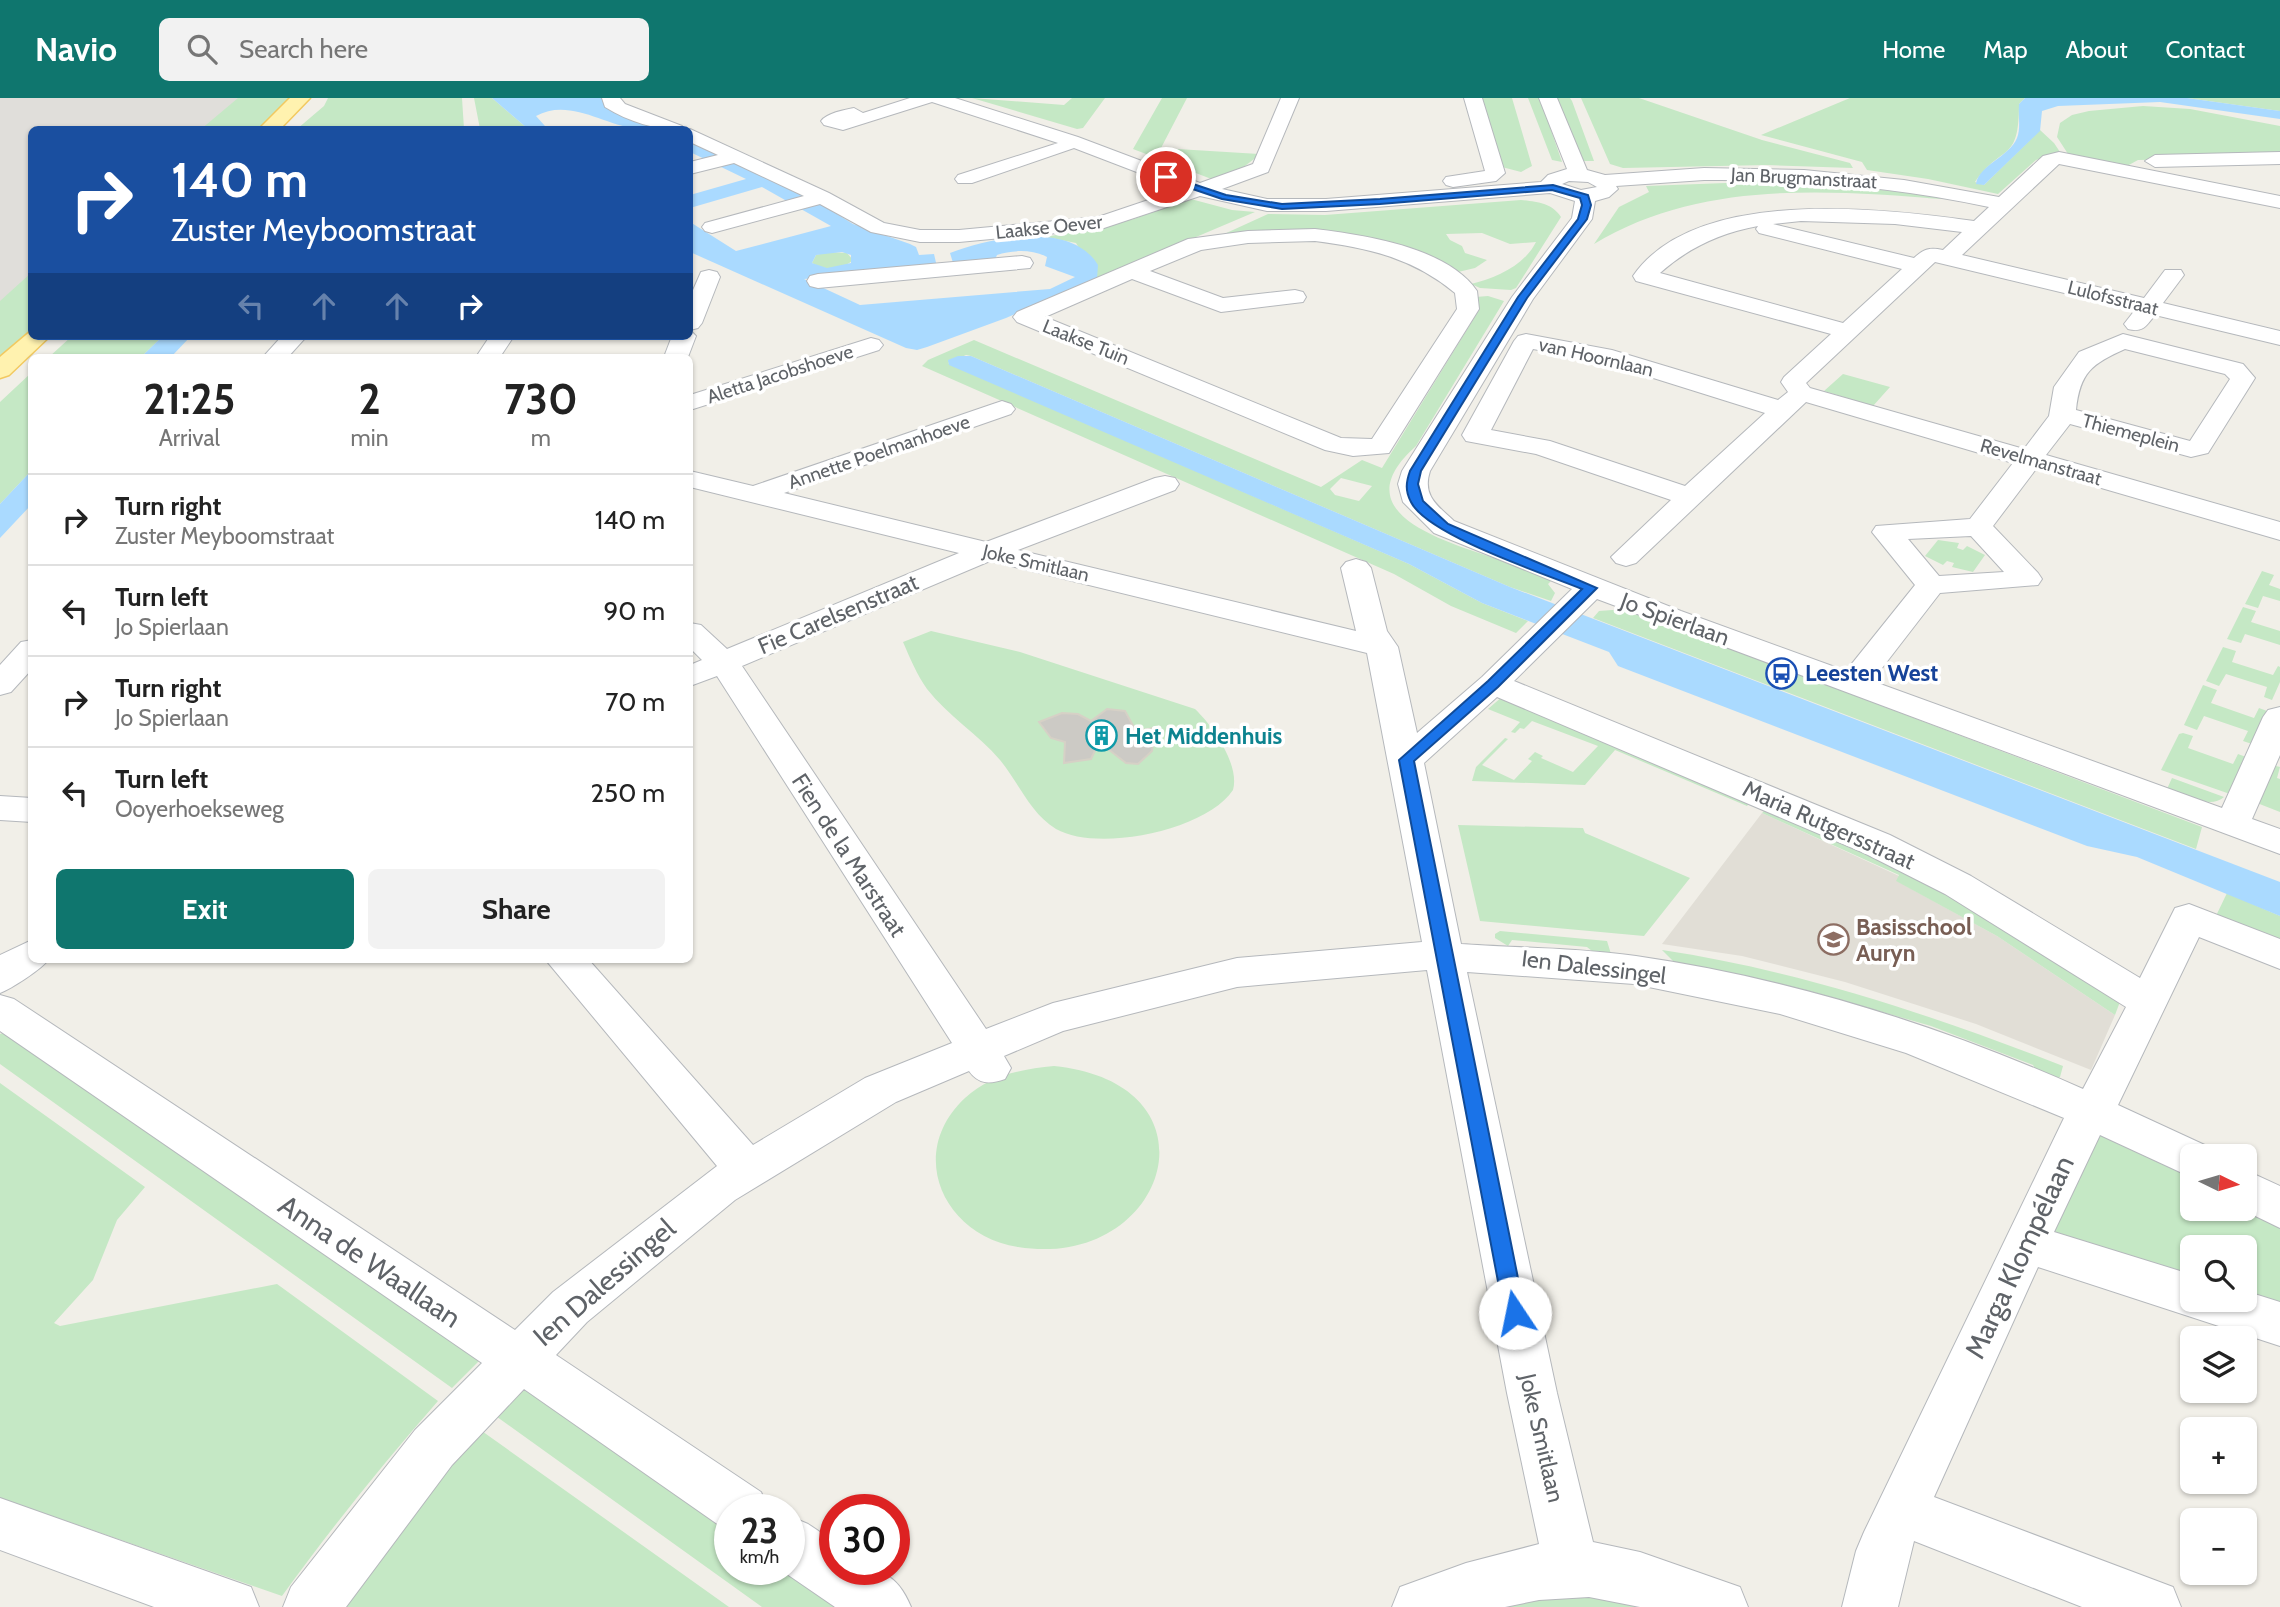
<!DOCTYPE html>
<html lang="en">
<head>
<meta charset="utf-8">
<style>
	:root { --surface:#fff; --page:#f2f2f2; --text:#222; --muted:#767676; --line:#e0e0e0; --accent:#0f766e }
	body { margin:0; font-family:Cabin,sans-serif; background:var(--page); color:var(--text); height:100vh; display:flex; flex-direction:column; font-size:26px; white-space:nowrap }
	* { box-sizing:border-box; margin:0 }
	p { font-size:23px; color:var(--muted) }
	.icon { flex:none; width:38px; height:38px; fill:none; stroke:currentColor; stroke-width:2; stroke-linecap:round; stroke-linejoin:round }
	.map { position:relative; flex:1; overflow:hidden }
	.side { position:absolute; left:28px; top:256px; width:665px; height:609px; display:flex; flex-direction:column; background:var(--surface); border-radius:10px; box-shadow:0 2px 5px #0004 }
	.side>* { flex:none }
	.guide { position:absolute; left:28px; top:28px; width:665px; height:214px; border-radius:10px; box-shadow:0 2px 5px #0004; background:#1a4fa0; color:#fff; overflow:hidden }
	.needle { width:46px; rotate:95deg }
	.controls { position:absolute; left:2180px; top:1046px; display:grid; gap:14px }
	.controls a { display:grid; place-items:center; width:77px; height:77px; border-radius:10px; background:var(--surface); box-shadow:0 2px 5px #0004; font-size:35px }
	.speed { position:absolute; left:714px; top:1396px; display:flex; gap:14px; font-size:35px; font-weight:700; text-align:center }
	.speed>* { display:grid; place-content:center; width:91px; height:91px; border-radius:50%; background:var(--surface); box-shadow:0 2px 5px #0004; line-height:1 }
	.speed small { font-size:18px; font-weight:400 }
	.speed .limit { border:10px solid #d22; background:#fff; color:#111 }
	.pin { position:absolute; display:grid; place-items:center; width:60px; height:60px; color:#fff; margin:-30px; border:4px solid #fff; border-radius:50%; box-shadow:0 2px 7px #0007 }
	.me { position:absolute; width:77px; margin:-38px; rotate:349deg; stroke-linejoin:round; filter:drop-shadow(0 0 5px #0008) }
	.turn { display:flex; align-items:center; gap:24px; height:147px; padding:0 28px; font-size:32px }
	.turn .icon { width:91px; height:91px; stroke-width:2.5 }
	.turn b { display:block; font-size:49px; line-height:60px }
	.lanes { display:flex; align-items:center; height:66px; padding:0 28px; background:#0003; justify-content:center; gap:35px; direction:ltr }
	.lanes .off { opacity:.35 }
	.eta { display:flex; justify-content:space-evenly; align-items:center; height:119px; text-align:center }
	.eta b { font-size:42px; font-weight:800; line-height:49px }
	.action { display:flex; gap:14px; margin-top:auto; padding:14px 28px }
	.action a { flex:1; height:80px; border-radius:10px; background:var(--accent); color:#fff; font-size:28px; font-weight:800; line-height:80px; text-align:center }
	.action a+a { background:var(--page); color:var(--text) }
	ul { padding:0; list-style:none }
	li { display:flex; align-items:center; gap:21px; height:91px; padding:0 28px; border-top:2px solid var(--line) }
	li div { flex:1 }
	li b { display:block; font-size:26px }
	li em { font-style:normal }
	header { display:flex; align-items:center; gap:42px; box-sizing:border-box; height:98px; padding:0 35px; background:var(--accent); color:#fff }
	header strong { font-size:33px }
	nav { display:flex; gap:38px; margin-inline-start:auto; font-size:24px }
	.search { width:490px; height:63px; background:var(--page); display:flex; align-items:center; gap:18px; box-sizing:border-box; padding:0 24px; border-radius:10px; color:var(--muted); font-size:26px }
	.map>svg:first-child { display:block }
	.industrial { fill:#e0deda }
	.education { fill:#e1ded6 }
	.green { fill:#c5e8c5; fill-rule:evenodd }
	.water { fill:#aadaff; fill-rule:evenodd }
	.building { fill:#cccac5; stroke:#d6d1c6; stroke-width:2 }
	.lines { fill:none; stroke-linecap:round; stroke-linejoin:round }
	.minor-casing { stroke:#b5b8bc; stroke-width:2 }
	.major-casing { stroke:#f2c960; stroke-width:3 }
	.minor { fill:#fff; fill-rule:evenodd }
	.major { fill:#fff2af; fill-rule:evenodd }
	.route { fill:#1a73e8; stroke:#114b97; stroke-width:2 }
	.labels { text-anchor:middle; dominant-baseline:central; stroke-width:7; stroke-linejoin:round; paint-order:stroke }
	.far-street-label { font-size:19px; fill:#5f6368; stroke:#fff }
	.street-label { font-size:23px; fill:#5f6368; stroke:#fff }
	.transit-label { font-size:23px; font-weight:bold; fill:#164399; stroke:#fff; text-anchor:start }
	.culture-label { font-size:23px; font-weight:bold; fill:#0d838f; stroke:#fff; text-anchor:start }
	.education-label { font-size:23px; font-weight:bold; fill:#785e54; stroke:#fff; text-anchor:start }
	.near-street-label { font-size:28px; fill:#5f6368; stroke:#fff }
</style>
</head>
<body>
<header>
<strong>Navio</strong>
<div class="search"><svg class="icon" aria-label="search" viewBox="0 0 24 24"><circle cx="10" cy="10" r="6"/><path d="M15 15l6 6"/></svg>Search here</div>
<nav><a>Home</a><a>Map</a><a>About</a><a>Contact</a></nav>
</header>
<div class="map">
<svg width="2280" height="1509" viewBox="0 0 2280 1509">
	<rect width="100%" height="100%" fill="#f1efe8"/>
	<path class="industrial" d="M0,0H249L212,31L32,32L31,189L0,217Z"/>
	<path class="education" d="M1762,715L1899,778L1897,783L1997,838L2115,917L2091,972L1976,926L1845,884L1742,858L1662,846Z"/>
	<path class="green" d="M238,0H296L261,31L200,32Z
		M328,0H462L464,31H297L324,8Z
		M474,0H492L528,31H480Z
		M972,0L1064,7L1072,0H1105L1083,30L1077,31Z
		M1162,0H1187L1161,50L1259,56L1258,58L1241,71L1214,82L1133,51Z
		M1479,0H1512L1532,68L1521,74L1502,69Z
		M1528,0H1540L1562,64L1552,62Z
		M1556,0H1570L1572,3L1594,63H1579Z
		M1581,0H1639L1762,42L1850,65L1853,70L1767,67L1623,70L1610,66Z
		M1850,0H2025L2019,6C2019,66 2002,45 1975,84L1984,87L2040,32L2054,45L2060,54L2036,62L1998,96L1928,81L1867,72L1862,64L1761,37Z
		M2187,0H2280V13Z
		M2143,8L2190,11L2280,28V59L2138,62L2127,68L2070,59L2057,39L2060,25L2072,17L2089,13Z
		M1779,83L1915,95L1944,101C1825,92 1700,82 1594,146L1619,109L1649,94L1646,88Z
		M1187,100L1232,112L1255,114L1097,181L1076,145L1046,139L1134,121Z
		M1521,102C1537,104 1552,105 1561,119L1516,190L1511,192L1480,190L1471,186C1496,180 1524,168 1536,144L1510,146L1482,135L1446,136L1450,142L1462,148L1465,155L1487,162L1475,170L1458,174L1425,156L1394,145L1222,137L1268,116L1325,117Z
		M828,154L847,155L853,162C842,172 824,173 812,165L816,157Z
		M31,175V237L0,265V203Z
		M1488,198L1504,203L1416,348C1343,413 1438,441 1491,459C1511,466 1531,475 1551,483L1548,486L1555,495L1551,503L1510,489L971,258L966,257L948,265L1409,466L1482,505L1528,523L1516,535L1451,508L1394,476L922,268L928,262L974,242L1321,389L1362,362L1382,370L1479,212L1476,199ZM1341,380L1372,388L1359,403L1335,397L1330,391Z
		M72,238H163L141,259H49Z
		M31,275V373L0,406V304Z
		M1843,276L1890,289L1873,308L1824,293Z
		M1938,442L1959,445L1957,450L1963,452L1967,448L1985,457L1973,474L1952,469L1954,465L1947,463L1943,467L1925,458Z
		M2262,473L2274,477L2269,487L2280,491V503L2263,498L2258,510L2245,506Z
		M2243,509L2256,513L2251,524L2280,533V547L2245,536L2241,545L2227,541Z
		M1626,511L2202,729L2196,751L1593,520L1599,513Z
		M931,533L1020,554L1195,611C1213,628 1240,667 1233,692C1207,732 1098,755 1056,731C1030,715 1019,685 1000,662C978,636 948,618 927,591C917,577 910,560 903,544Z
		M2223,549L2236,553L2232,564L2273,577L2278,568L2280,569V584L2272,602L2264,599L2267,589L2226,576L2219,588L2206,583Z
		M2203,587L2217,592L2211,605L2254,620L2259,610L2267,613L2252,646L2243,643L2248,633L2204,618L2197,632L2184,627Z
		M1503,598L1751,703L1747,708L1615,652L1585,687L1472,683L1476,669L1505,640L1508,641L1482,667L1514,682L1532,663L1528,661L1535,654L1543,658L1541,660L1573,674L1598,648L1532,623L1524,631L1520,630L1515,635L1511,634L1520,624L1488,611Z
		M2183,635L2193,638L2188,650L2233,666L2238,656L2246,659L2230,696L2161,672L2179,636Z
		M2272,667L2280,669L2277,680L2280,681V714L2257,705Z
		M2172,680L2224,699C2210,712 2183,696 2167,691Z
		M1767,710L1943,792L2121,901L2115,917L1997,838L1896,783L1899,777L1762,715Z
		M1458,727L1583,730L1585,735L1690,780L1644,838L1480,823Z
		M2227,795L2280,818V852L2214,822Z
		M1500,833L1607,843L1611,856L1598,858L1587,849L1512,842L1508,848L1495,840V836Z
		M1662,852C1801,873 1932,917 2063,968L2060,979L2055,981L2041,980L2033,967L1931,928L1802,891L1712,871L1699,874L1680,870Z
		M3,935L479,1263L452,1290L0,966V936Z
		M1054,968C1227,986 1167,1173 1018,1149C943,1137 906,1055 965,1000C990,977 1022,971 1054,968Z
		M0,985L145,1089L117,1122L93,1182L54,1225L60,1228L277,1186L438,1303C383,1366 331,1430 282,1498L0,1400Z
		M2101,1025L2193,1073V1111H2245L2280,1127V1210L2245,1199V1150H2193V1182L2049,1135Z
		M526,1289L730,1430V1472H789L843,1509H762L493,1316Z
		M479,1331L729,1509H341Z
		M1564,1492L1689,1509H1479Z"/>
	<path class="water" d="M492,0H602L608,9L664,31C655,31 645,33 636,31C603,26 568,0 536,18L545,28L555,31H528Z
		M2025,0H2187L2280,13V21L2160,4L2058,8L2042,13L2040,33L1984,87L1976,86C1979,67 2009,59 2017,40C2021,30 2018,17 2019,6Z
		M690,42L819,105L853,126L910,146L916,149L919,157L934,156L937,169L804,181L860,207L1050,191L1075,179L1045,168L1047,159C1032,151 1012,152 997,157L994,164L954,168L950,155C990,140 1071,122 1098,167L1097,181L1006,220L927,249L917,252L906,250L690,154V124L736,153L831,128L762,89L690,110V97L746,81L690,54ZM842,154L851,157V165L827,170L812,165L816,157Z
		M163,238H191L171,259H141Z
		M958,258H971L1510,489L2280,784V818L2137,759L2087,748L1618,568L1609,554L1482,505L1409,466L949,267L948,262Z
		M31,373V407L0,440V406Z"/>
	<path class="building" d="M1107,611L1125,613L1136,633L1155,630L1152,653L1138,666L1126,665L1099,644L1091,661L1064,665L1065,644L1051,640L1039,624L1062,615L1078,616L1091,623Z"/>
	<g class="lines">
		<defs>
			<path id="minor" d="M602,0H620L625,6L682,28L685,32C656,32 629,24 605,9Z
				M910,0H955L1078,39L1200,85L1253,66L1281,0H1299L1268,74L1222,91L1267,101H1326L1541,84L1548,77L1567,71L1539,0H1557L1587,72L1605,77L1704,70L1804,72L1904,82L1999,99L2043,58L2059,54L2280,98V110L2059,66L1962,157L2144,200L2165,172H2181L2184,177L2163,205L2280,233V247L2155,217C2146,228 2143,235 2128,231L2124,226L2135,212L1935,164L1806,285L1810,290L2024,351L2049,318L2054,289L2079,254L2123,236L2243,266L2255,280L2208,355L2191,359L2070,326L2046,357L2280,424V442L2036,371L1993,428L2038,475L2042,481L2038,487L1940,495L1872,583L2222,710L2263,619L2268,612L2280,609V657L2252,721L2280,731V756L1597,501L1514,583L1890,737L1971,778L2140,880L2175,810L2189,806L2280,841V871L2199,839L2118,1007L2209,1049L2214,1059H2193V1080L2100,1037L2054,1134L2193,1177V1202H2245V1193L2280,1204V1248L2038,1169L1934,1399L2173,1489L2181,1509H2082L1914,1443L1898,1509H1842L1856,1453L1864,1434L2064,1020L1906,955L1780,916L1634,886L1467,874L1557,1295L1593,1444L1640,1454L1740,1489L1748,1509H1640L1589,1499L1539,1502L1505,1509H1392L1400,1489L1466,1465L1539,1446L1507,1295L1427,872L1237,889L1063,933L1004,958L1011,970L1005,981C990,986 979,987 969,973L896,1004L735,1102L587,1224L556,1257L761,1394L769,1412H730V1433L723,1430L524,1291L452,1367L346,1509H283L291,1489L415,1332L482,1265L0,933V897L14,901L515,1232L553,1194L717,1068L545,861H588L753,1047L865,980L952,945L717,578L690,588V567L702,562L690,550V525L701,527L727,551L959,455L690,389V373L753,388L993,306L1002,303L1011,306L1015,311L1011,316L784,395L986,444L1155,380L1165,378L1175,380L1179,386L1175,392L1018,452L1356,533L1341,470L1346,464L1356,461L1366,464L1371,470L1387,533L1398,549L1417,635L1482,579L1572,491L1434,435L1403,404L1398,386L1402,373L1512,199L1572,120L1575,103L1550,95L1326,113H1267L1200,98L1101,131L959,144H920L871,134L820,106L712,135L705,133L702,129L705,125L804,98L734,65L690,76V64L718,57L690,44V31L829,95L884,125L920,132H959L1098,119L1181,91L1074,50L972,85H958L955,81L958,77L1058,45L932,4L843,32L824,27L821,23C827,15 844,12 854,10L863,15ZM1704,82C1800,81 1894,89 1989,109L1974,123C1881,110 1695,88 1633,178L1636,183L1831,236L1784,279L1781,284L1788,294L1778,302L1612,252L1526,236L1518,238L1514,243L1462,337L1466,343L1536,356L1671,402L1611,459L1616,465L1626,468L1636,465L1806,304L2013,365L1970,421L1876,428L1872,434L1915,487L1846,573L1681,513L1454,423C1437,407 1422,398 1430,373L1533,201L1592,121L1595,103L1609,99L1618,91L1616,88ZM1569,83L1588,84L1597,89L1581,92L1562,86ZM1801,123L1895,126L1962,134L1943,152C1929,149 1924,151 1914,160L1773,126ZM1758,128L1756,131L1759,135L1902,171L1843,225L1660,175C1688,150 1720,135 1758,128ZM1533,251L1599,263L1765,315L1685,388L1550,343L1491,332ZM2125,251L2225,276L2230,281L2190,343L2076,312C2080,274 2092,266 2125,251ZM1971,438L2004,474L1939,478L1908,441ZM990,463L1367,555L1422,844L1237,860L1053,905L986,931L742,568ZM1497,599L1864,755L1945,796L2126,909L2083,991C1942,928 1789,880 1636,858C1579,850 1519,850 1461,846L1424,665Z
				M1464,0H1482L1505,75L1496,83L1453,89L1446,87L1443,83L1446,79L1485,73Z
				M2280,54V66L2155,69L2145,63L2155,57Z
				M1315,131C1364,137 1447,149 1477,193L1479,211L1389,355L1353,358L1325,352L1017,224L1013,219L1017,214L1188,141L1248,133ZM1315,143C1369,150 1413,160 1455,195L1457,211L1372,341L1341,340L1045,219L1132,181L1221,214L1303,204L1306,199L1303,194L1295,192L1223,200L1150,173L1201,152L1248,145Z
				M1022,158L1030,160L1033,165L1030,170L818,190L810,188L807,183L810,178L818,176Z
				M709,172L717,174L720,179L702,225L698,230L690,232V199L701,174Z
				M690,232L696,238L688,259H664L672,238H690Z
				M282,238H307L288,259H263Z
				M490,238H514L500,259H476Z
				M871,240L879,242L883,247L879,252L690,312V297Z
				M32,542V571L11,594L0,597V567L21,544Z
				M0,698L32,700V724L0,722Z
				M32,842V861H49C42,871 11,891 0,895V857Z
				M2245,1072L2280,1088V1130L2241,1111H2245Z
				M0,1400L251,1489L259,1509H154L0,1452Z
				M789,1418L808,1426L835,1444V1472C874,1472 894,1468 911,1509H835L781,1472H789Z"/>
			<path id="major" d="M290,0H310L279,32H258Z
				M32,232V238H50L9,277L0,280V259Z"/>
		</defs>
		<use href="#minor" class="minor-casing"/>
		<use href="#major" class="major-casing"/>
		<use href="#minor" class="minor"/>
		<use href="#major" class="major"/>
	</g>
	<path class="route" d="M1166,77L1226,97L1282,106L1380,101L1553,87L1588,97L1591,107L1587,121L1527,200L1421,373L1418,386L1423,403L1448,426L1597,490L1498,589L1414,663L1525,1215L1522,1221L1515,1224L1508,1221L1504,1215L1399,662L1488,583L1582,491C1545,476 1427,437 1411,404C1405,393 1406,384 1410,373L1518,199L1578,121L1582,107L1580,100L1552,92L1380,106L1282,111L1222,101L1163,81Z"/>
	<defs>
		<symbol id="bus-ring" viewBox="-11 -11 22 22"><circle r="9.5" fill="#fff" stroke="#1a4fb4" stroke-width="1.5"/><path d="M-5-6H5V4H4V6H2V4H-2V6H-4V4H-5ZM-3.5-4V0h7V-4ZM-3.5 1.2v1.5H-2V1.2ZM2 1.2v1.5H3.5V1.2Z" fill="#1a4fb4"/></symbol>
		<symbol id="building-ring" viewBox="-11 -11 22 22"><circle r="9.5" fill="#fff" stroke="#0f9aa8" stroke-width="1.5"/><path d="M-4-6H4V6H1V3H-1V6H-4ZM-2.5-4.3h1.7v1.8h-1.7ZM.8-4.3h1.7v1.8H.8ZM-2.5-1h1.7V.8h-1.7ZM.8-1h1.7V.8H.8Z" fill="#0f9aa8"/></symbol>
		<symbol id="school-ring" viewBox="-11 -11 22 22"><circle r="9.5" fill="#fff" stroke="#8d6e63" stroke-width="1.5"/><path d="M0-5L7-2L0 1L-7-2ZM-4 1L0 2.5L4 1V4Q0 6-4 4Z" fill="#8d6e63"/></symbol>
	</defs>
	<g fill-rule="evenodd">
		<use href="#bus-ring" x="1764" y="558" width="35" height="35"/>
		<use href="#building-ring" x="1084" y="620" width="35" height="35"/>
		<use href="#school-ring" x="1816" y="824" width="35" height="35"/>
	</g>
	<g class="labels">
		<g class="far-street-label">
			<text transform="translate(1804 80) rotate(3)">Jan Brugmanstraat</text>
			<text transform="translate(1049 129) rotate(-6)">Laakse Oever</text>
			<text transform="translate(2113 200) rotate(14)">Lulofsstraat</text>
			<text transform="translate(1086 244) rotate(22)">Laakse Tuin</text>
			<text transform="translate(1596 259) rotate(13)">van Hoornlaan</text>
			<text transform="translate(780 276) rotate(-18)">Aletta Jacobshoeve</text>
			<text transform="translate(2131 335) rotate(15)">Thiemeplein</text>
			<text transform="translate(879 354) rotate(-19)">Annette Poelmanhoeve</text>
			<text transform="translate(2041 364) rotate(16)">Revelmanstraat</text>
			<text transform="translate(1036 465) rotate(13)">Joke Smitlaan</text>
		</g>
		<g class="street-label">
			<text transform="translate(838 516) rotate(-23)">Fie Carelsenstraat</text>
			<text transform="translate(1675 521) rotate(20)">Jo Spierlaan</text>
			<text transform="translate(1829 727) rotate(24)">Maria Rutgersstraat</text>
			<text transform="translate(849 757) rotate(57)">Fien de la Marstraat</text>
			<text transform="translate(1594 869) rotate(7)">Ien Dalessingel</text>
			<text transform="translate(1542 1340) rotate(77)">Joke Smitlaan</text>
		</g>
		<g class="transit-label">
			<text x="1805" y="575">Leesten West</text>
		</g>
		<g class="culture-label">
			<text x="1125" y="638">Het Middenhuis</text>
		</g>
		<g class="education-label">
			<text x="1856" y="829">Basisschool<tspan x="1856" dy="26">Auryn</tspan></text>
		</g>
		<g class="near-street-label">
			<text transform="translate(2019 1159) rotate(-65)">Marga Klompélaan</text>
			<text transform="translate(370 1163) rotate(34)">Anna de Waallaan</text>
			<text transform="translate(604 1184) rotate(-41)">Ien Dalessingel</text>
		</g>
	</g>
</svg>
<div class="controls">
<a><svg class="needle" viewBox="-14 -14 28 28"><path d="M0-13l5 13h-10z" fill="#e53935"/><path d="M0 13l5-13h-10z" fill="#767676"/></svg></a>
<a><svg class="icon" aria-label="search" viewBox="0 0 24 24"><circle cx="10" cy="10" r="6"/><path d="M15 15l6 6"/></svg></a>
<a><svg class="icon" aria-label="layers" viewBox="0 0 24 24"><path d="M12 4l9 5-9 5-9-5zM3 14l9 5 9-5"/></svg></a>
<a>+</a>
<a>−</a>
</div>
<div class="speed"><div>23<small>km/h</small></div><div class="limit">30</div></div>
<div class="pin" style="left:1166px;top:79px;background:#d93025"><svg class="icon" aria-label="arrive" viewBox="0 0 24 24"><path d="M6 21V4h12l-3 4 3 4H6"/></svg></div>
<svg class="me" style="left:1515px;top:1215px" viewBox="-20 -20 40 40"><circle r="19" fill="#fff"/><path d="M0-13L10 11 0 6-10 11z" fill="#1a73e8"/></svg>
<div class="guide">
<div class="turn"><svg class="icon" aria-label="right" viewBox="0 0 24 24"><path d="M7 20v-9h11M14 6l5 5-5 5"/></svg><div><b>140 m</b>Zuster Meyboomstraat</div></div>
<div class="lanes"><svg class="icon off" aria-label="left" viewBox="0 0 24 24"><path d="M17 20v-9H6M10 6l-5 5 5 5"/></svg><svg class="icon off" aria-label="ahead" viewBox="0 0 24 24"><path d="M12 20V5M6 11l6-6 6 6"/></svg><svg class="icon off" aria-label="ahead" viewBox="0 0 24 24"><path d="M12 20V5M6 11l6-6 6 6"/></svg><svg class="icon" aria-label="right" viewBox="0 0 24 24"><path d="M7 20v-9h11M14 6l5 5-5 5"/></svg></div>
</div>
<section class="side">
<div class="eta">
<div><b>21:25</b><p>Arrival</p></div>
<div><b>2</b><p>min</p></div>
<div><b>730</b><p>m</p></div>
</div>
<ul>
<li><svg class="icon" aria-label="right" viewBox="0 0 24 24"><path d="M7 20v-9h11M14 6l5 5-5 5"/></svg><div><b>Turn right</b><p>Zuster Meyboomstraat</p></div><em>140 m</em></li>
<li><svg class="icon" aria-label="left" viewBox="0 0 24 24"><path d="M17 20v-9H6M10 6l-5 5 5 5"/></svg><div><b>Turn left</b><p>Jo Spierlaan</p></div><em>90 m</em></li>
<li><svg class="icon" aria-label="right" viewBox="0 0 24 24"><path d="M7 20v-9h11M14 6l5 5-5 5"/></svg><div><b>Turn right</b><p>Jo Spierlaan</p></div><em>70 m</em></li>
<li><svg class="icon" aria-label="left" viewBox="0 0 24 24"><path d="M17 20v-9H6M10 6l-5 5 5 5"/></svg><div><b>Turn left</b><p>Ooyerhoekseweg</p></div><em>250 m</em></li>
</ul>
<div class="action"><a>Exit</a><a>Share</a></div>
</section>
</div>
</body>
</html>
